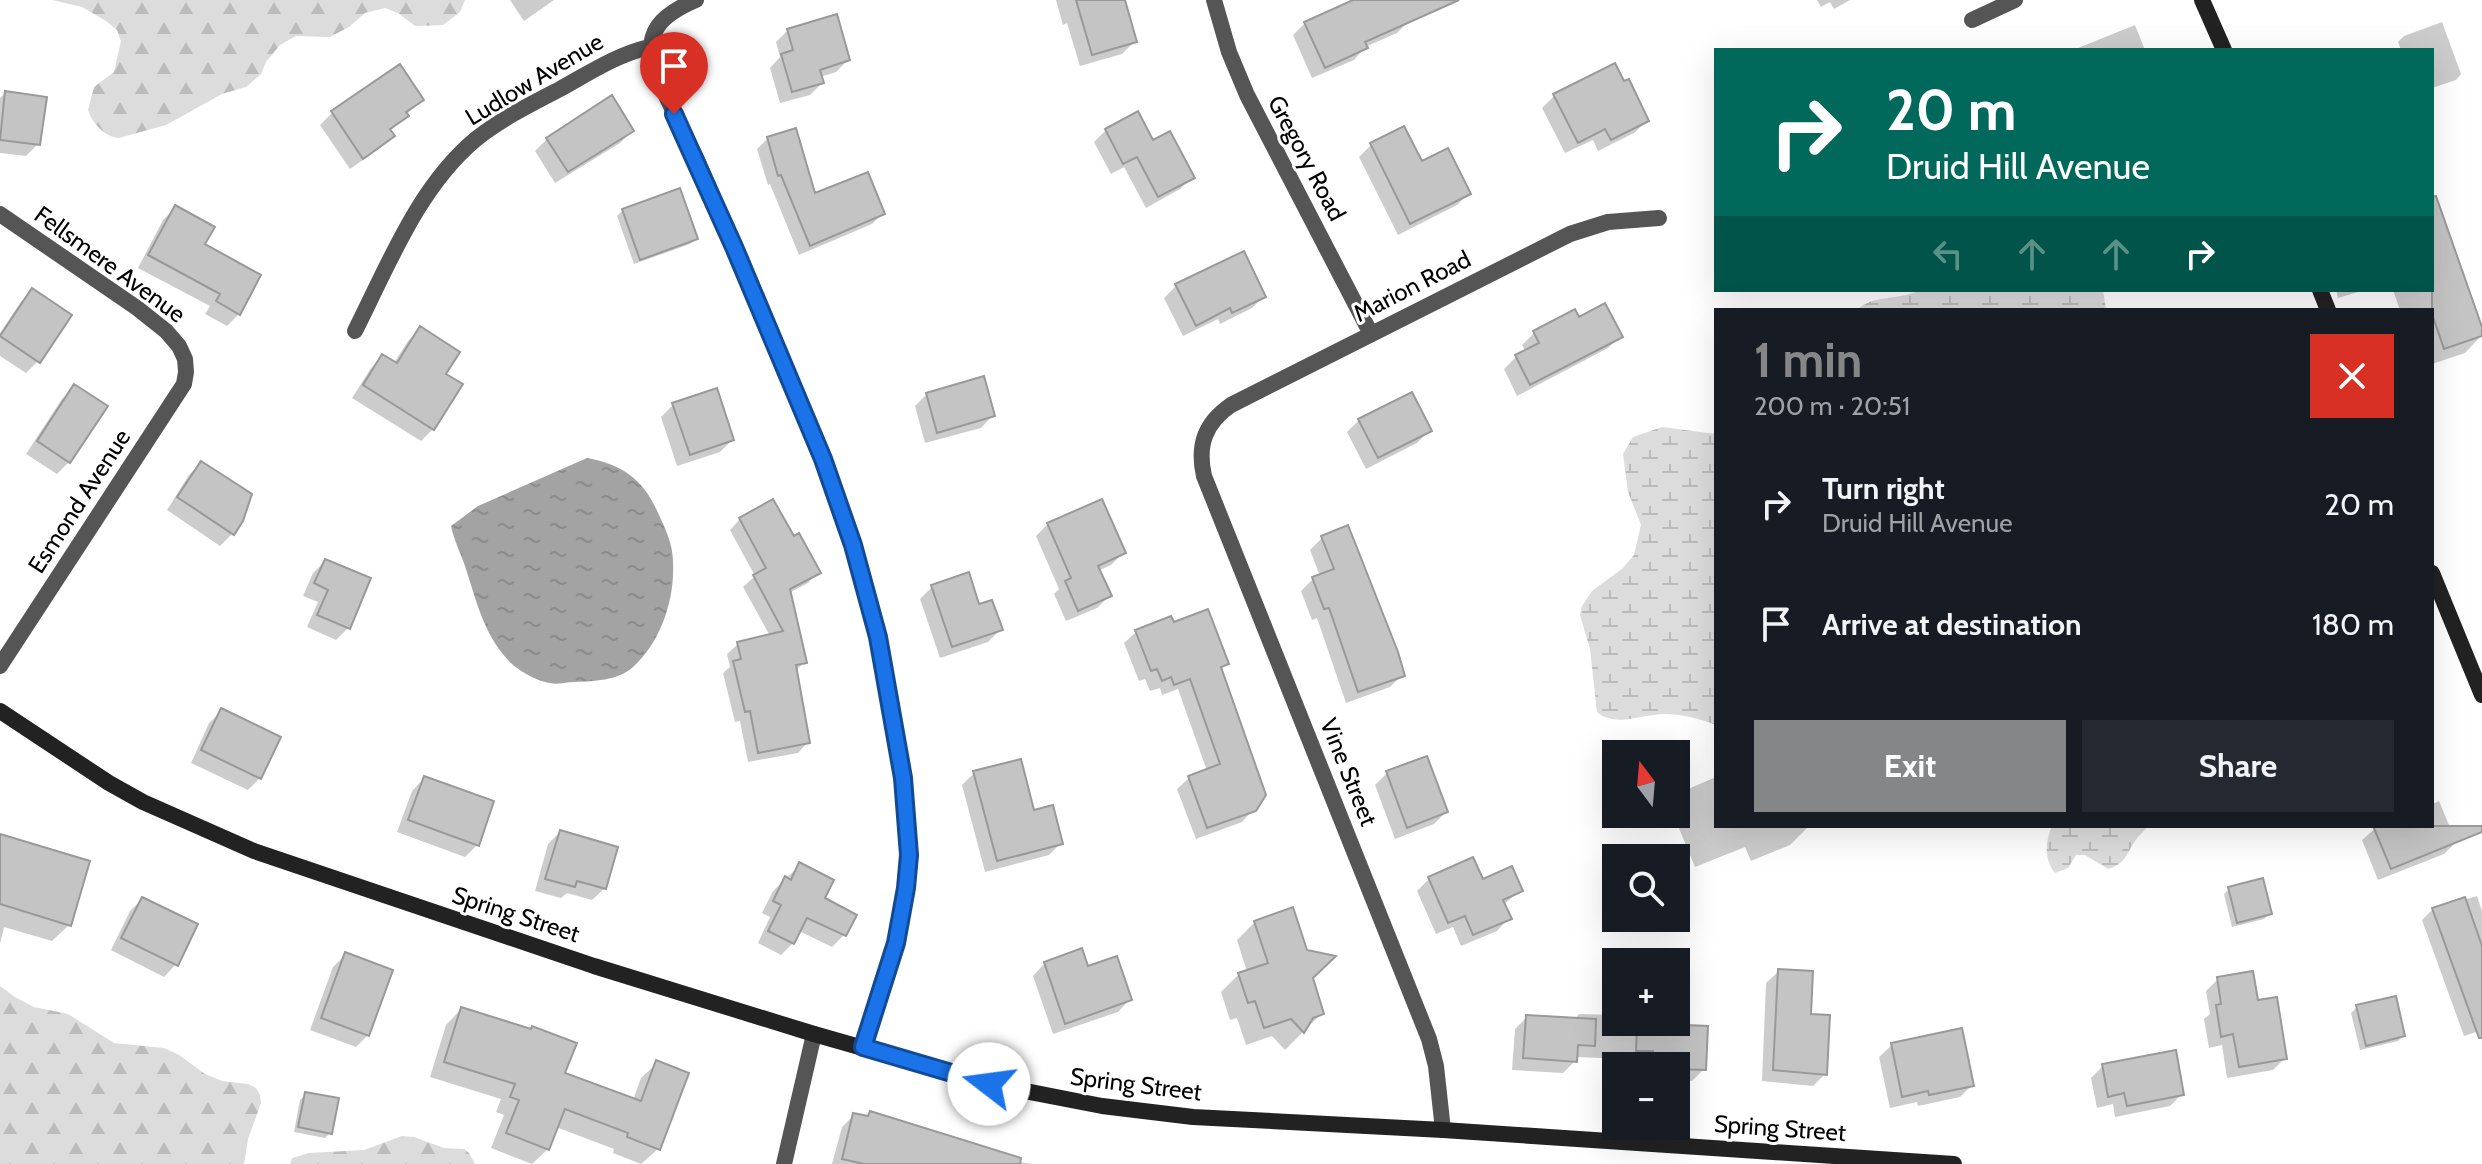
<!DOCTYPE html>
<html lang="en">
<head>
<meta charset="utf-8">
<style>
	:root { --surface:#171b24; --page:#242831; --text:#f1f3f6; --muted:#9ea1a6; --accent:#858687 }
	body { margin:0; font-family:Cabin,sans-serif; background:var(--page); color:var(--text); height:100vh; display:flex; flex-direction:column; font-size:30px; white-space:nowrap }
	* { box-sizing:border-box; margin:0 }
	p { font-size:26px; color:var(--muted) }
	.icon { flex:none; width:44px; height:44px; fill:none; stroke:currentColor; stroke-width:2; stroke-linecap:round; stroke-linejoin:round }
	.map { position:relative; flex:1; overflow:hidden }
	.details { position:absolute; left:1714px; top:308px; width:720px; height:520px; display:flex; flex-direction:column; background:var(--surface); border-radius:0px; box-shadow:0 8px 32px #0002 }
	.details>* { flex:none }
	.top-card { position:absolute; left:1714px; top:48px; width:720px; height:244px; border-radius:0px; box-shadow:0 8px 32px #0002; background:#00695c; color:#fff; overflow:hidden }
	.needle { width:52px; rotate:344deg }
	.controls { position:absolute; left:1602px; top:740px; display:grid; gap:16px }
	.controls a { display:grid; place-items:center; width:88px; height:88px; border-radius:0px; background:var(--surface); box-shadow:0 8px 32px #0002; font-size:40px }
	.pin { position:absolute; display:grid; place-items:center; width:68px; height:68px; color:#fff; margin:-82px -34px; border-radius:50% 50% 50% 0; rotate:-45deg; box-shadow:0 0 8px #0007 }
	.pin .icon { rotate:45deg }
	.me { position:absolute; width:88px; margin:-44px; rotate:285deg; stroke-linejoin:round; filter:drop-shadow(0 0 6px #0008) }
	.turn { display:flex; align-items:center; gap:28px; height:168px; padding:0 40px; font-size:36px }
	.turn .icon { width:104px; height:104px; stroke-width:2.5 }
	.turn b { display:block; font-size:56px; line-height:68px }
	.lanes { display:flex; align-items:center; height:76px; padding:0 40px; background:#0003; justify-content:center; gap:40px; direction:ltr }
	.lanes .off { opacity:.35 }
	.round { display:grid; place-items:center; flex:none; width:84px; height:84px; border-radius:0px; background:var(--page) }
	.summary { display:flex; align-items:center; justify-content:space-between; height:136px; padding:0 40px }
	h1 { font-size:48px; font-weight:700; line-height:60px; color:var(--accent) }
	.cta { display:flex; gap:16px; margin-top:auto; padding:16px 40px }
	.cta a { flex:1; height:92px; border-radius:0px; background:var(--accent); color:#fff; font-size:32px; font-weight:700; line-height:92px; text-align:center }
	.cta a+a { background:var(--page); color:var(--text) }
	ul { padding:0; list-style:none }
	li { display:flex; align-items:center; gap:24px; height:120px; padding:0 40px }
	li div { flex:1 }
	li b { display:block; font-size:30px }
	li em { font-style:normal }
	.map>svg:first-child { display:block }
	.forest { fill:url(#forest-firs) }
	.wetland { fill:url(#wetland-marsh) }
	.water { fill:url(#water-ripples) }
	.shadow { fill:#0003 }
	.building { fill:#c4c4c4; stroke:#999; stroke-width:2 }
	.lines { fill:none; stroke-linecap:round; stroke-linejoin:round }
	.street { stroke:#555; stroke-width:16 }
	.secondary { stroke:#222; stroke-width:16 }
	.route-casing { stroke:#114b97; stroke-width:20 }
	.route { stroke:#1a73e8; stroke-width:14 }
	.labels { text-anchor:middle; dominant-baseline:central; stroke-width:6; stroke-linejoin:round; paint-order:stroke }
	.street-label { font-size:24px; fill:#000; stroke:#fff }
</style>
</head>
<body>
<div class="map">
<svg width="2482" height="1164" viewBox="0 0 2482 1164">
	<defs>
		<pattern id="forest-firs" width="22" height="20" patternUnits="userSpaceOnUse" patternTransform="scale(2)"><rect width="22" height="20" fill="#dcdcdc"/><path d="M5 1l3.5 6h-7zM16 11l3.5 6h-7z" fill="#bbb"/></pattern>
		<pattern id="wetland-marsh" width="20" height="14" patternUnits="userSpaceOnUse" patternTransform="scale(2)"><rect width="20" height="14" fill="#dcdcdc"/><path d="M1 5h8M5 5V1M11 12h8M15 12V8" fill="none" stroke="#bbb"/></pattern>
		<pattern id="water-ripples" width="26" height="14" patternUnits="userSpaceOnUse" patternTransform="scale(2)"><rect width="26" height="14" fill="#a3a3a3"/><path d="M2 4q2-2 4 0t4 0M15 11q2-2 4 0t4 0" fill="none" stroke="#8b8b8b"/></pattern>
	</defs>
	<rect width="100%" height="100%" fill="#fff"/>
	<path class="forest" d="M52,0H465L460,12L443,25L415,26L398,13L385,8L365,13L349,27L330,37L296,36L280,45L266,62L261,74L246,87L222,94L166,125L119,138C105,137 92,123 88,110L94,87L114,72L121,41L117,30L106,21L82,7Z
		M0,986L15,997L34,1007L68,1014L114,1043L164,1048L179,1055L205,1074L222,1081L248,1084L256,1088L260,1095L261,1103L248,1139L244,1164H0Z
		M402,1136L414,1137L444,1148L464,1149L469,1153L475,1164H290L292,1158L309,1153L364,1150Z"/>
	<path class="wetland" d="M1920,290H2103L2106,310H1857C1873,294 1899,301 1920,290Z
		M1662,427L1716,434V725C1701,719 1682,714 1665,714C1642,714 1616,728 1597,712L1590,649L1580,615L1582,606L1592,591L1623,568L1634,555L1641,525L1628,492L1623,454L1633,437Z
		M2052,826H2149C2144,831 2139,835 2135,841C2126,855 2125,864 2108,869L2085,855H2076L2068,868L2055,873C2044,859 2045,842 2052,826Z"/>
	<path class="water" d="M587,458C624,465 644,480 659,515C666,530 673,545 673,562C675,599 661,642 633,667C618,681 593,681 574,682C567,682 557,685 550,683C536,681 517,670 508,660C483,633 476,599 465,566C460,552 454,540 451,526L478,506Z"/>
	<path class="shadow" d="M510,0H554L524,21Z
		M1056,0H1122L1134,42L1122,54L1080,66L1067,23L1063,25Z
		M1358,0H1400L1409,21L1397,33L1365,47L1354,60L1312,78L1293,35L1305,23Z
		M1817,0H1850L1834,9L1830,2L1821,7Z
		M2442,22L2461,74L2456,80L2432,88V50H2401L2398,42L2404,36Z
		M2135,25L2145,50H2076L2078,48Z
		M788,30L848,60L836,72L820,77L822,83L810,95L780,103L770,68L780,57L776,42Z
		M400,67L421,100L389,132L392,136L380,148L350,169L320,125L332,113Z
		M5,93L38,144L26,156L0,153V98Z
		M1554,96L1647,121L1634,133L1598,151L1593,140L1565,153L1542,108Z
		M1403,128L1421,164L1469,193L1457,205L1398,235L1359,157L1371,145Z
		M1106,130L1152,142L1192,177L1180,189L1146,208L1124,167L1111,174L1094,142Z
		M632,131L620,143L555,183L535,151L547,139Z
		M768,138L814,196L882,214L872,224L799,255L770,184L768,185L757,149Z
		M175,208L202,245L239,314L227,326L205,314L210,306L138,268L163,220Z
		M623,210L696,239L690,244L634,264L617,216Z
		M2432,232L2482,333V335L2465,353L2432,364V310H2400L2393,290H2432Z
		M1176,286L1264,296L1252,308L1220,324L1218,319L1183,336L1164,298Z
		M2336,290H2365L2338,298Z
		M32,291L38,361L26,373L0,356V333L20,303Z
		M1578,319L1620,336L1608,348L1517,396L1504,369L1516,357L1526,352L1522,345L1534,333Z
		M420,329L443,374L433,429L421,441L352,398L371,368L383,356L394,363L408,341Z
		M74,387L69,462L57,474L26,454L62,399Z
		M927,394L993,415L981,428L925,443L915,406Z
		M673,405L732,440L720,452L677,466L661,417Z
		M1359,420L1429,431L1417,443L1366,469L1347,432Z
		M201,463L232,534L220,546L167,510L189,475Z
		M740,519L793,539L818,572L808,583L789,593L804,662L795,672L808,742L798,753L748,762L740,721L735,722L723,673L730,667L727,654L738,644L770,636L743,587L755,576L730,530Z
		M1048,524L1123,553L1111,565L1098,571L1109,596L1097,608L1066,621L1054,594L1059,589L1036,536Z
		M1322,538L1402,675L1390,687L1346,703L1317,618L1312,620L1301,591L1313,579L1320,576L1310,550Z
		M325,561L348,628L336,640L307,627L318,602L303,596L313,573Z
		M932,587L978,606L1000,630L988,642L940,658L920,599Z
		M1173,625L1227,663L1220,670L1254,809L1242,822L1196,839L1177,789L1189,778L1207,771L1178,689L1162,695L1160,688L1150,691L1145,679L1139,681L1124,643L1136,632Z
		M222,711L260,778L248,790L191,763L209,723Z
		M974,773L1033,812L1061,843L1049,855L985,872L962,785Z
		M1387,773L1446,812L1434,824L1395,839L1375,785Z
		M1716,777V826L1808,827L1790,845L1751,861L1745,847L1695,867L1673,814H1676V801L1688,789Z
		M424,778L477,845L465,857L397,832L412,791Z
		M2439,801L2456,842L2444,854L2378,880L2362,840L2378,826H2432V804Z
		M560,832L605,888L592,900L567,893L561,898L535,891L548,844Z
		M0,839L69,925L52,941L4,927L0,944Z
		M800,865L822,899L854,916L844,935L832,947L799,931L793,943L781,955L758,943L770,917L762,913L773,891Z
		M1429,879L1482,882L1520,891L1503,905L1509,918L1497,931L1461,946L1453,927L1436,934L1417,891Z
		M2229,889L2269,914L2264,919L2232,927L2224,894Z
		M2477,896L2482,911V1030L2464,1036L2422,920L2433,909Z
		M142,899L176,964L164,977L111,950L130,911Z
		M1255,922L1311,978L1322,1013L1285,1050L1272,1036L1246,1045L1237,1018L1230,1020L1221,992L1239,974L1247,972L1237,940Z
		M345,955L368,1035L356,1047L310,1030L333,967Z
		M1045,963L1087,969L1130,999L1118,1012L1053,1034L1033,976Z
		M1779,971L1809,1016L1825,1074L1813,1086L1762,1081L1766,983Z
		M2218,979L2256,1002L2285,1058L2273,1070L2227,1078L2222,1045L2209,1048L2204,1019L2210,1014L2206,991Z
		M2357,1007L2403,1036L2398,1041L2360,1050L2351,1013Z
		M461,1009L563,1074L633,1100L641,1078L657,1063L658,1149L641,1164L613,1153L614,1149L556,1127L548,1149L532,1164L491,1148L504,1115L496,1112L501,1099L430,1077L446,1025Z
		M1579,1014L1616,1015V1022H1651V1026L1704,1069L1692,1081H1676V1066H1642V1063L1625,1062V1059L1575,1057V1061L1563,1073L1512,1070L1515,1029L1527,1017L1574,1020Z
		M1892,1045L1972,1085L1960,1097L1918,1106L1917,1102L1890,1108L1879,1057Z
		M2103,1066L2182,1094L2170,1106L2115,1117L2113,1104L2097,1108L2091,1078Z
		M306,1094L330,1133L325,1138L294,1132L300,1100Z
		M870,1113L979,1156L1033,1164H832L842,1127L854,1115L866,1118Z"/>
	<path class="building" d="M1076,0H1125L1137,42L1092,55Z
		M1353,0H1459L1365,42L1368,48L1325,68L1304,22Z
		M837,14L850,60L820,70L824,83L792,92L781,54L793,50L787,29Z
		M1615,63L1624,81L1629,79L1649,121L1611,140L1605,129L1578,143L1553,94Z
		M400,64L424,100L406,112L409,116L390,129L395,136L363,159L331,111Z
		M5,91L47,97L40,145L0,140Z
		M612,95L634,131L568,172L546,138Z
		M1138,111L1153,140L1170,131L1195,178L1158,197L1137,157L1123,164L1105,129Z
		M1404,126L1422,161L1448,148L1471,194L1410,224L1370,143Z
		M796,128L815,193L868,172L885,214L810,246L781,175L778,176L767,137Z
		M680,188L698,239L640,260L622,209Z
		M2436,196L2482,327V336L2444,349L2432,314V197Z
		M175,205L215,227L205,244L261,275L240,315L216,301L220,294L148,255Z
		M1244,251L1266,297L1232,313L1230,308L1196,326L1175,284Z
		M32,288L72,315L40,363L0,336Z
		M1605,303L1623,337L1530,385L1515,355L1539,343L1533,331L1575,309L1579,317Z
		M420,326L460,352L446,374L463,384L434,430L363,385L382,354L397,363Z
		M984,376L995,416L937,433L926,393Z
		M74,384L108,406L70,463L37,441Z
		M717,388L734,440L690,455L672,403Z
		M1412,392L1432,431L1378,458L1358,419Z
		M201,461L252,494L243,521L234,535L177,497Z
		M773,499L794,536L799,533L821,573L790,589L807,663L796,665L810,743L758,753L750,711L745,712L733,661L741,659L737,642L783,631L753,575L766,568L739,518Z
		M1102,499L1126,553L1098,566L1112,596L1078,611L1065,581L1071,578L1047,523Z
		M1348,525L1398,652L1405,676L1358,692L1329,608L1324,609L1312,577L1334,569L1321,536Z
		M325,559L371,578L350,629L317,615L328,590L314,583Z
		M969,572L979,604L992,600L1003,630L952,647L931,585Z
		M1208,609L1229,664L1221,667L1266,795L1256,811L1207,828L1188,776L1220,764L1190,679L1174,685L1171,677L1162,681L1157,669L1151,671L1135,630L1171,616L1174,622Z
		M221,708L281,737L261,779L201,750Z
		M1427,756L1448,812L1407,828L1386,771Z
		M1021,759L1034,810L1053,805L1063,844L997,861L973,771Z
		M424,776L494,801L479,846L408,820Z
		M2373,826H2482V832L2391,869Z
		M560,830L618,847L606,889L577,881L575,887L545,879Z
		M0,834L90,861L71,926L0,904Z
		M1473,857L1483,879L1512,866L1523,891L1503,900L1512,919L1473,935L1465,916L1448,923L1428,877Z
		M799,862L834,880L825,898L857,915L846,936L807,918L794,944L768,931L781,905L773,901L785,876L791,880Z
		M2263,878L2272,914L2237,923L2228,887Z
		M142,897L198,924L178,966L121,938Z
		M2465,897L2482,946V1038H2479L2432,908Z
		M1293,907L1307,950L1336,956L1313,978L1324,1014L1313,1018L1304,1033L1291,1019L1264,1028L1255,1001L1248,1003L1238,973L1268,963L1254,921Z
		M1082,948L1088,966L1117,956L1132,1000L1065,1024L1044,962Z
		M345,952L393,970L369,1036L321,1018Z
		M1778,969L1813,971L1811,1014L1830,1015L1827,1075L1773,1070Z
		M2253,971L2258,1000L2277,997L2287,1059L2239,1067L2233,1034L2221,1037L2216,1005L2221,1004L2217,977Z
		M2396,996L2405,1036L2366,1046L2356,1005Z
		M461,1007L531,1029L532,1026L577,1043L565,1073L641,1101L656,1060L689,1073L660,1150L627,1137L628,1133L565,1109L549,1150L506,1133L519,1100L510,1097L515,1084L444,1062Z
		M1526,1015L1596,1019L1595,1046L1578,1045L1577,1062L1523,1058Z
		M1637,1023L1708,1026L1706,1070L1676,1069V1066H1653V1051H1636Z
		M1962,1028L1974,1086L1929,1095L1928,1091L1902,1097L1891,1043Z
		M2176,1050L2184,1095L2127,1106L2124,1093L2108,1097L2102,1064Z
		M305,1092L339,1098L332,1134L298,1127Z
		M870,1111L1021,1158L1020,1164H864L842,1159L853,1113L868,1116Z"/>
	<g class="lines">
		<path class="street" d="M696,0C661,15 643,32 654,71L697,160L806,416L853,545L878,637L903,778L909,855L906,888L896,943L863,1047
			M1214,0L1229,52L1247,95L1371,334
			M1972,20L2015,0
			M0,214L137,308L166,331L179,346L185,359L186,372L184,384L0,666
			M355,331C388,266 418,187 476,139C501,119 531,104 560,89C589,73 616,55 649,47
			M1443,1130L1436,1066L1429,1039L1204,476C1197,445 1205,423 1231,405L1570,234L1608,222L1659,218
			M784,1164L814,1034"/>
		<path class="secondary" d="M2202,0L2224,50
			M2320,290L2328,310
			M2432,573L2482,695
			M0,711L109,783L143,802L254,851L594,966L814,1034L989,1084L1102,1106L1193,1117L1443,1130L1954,1164"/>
	</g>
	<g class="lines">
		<defs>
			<path id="route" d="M674,114L734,247L823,459L853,545L878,637L903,778L909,855L906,888L896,943L863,1047L989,1084"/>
		</defs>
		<use href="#route" class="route-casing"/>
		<use href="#route" class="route"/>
	</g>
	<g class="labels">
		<g class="street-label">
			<text transform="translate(534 79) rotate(-31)">Ludlow Avenue</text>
			<text transform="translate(1307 158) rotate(62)">Gregory Road</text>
			<text transform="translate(110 264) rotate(36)">Fellsmere Avenue</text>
			<text transform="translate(1412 286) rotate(-27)">Marion Road</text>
			<text transform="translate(79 501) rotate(-57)">Esmond Avenue</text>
			<text transform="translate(1349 772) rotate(68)">Vine Street</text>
			<text transform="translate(516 914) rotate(18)">Spring Street</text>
			<text transform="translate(1136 1084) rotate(7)">Spring Street</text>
			<text transform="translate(1780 1128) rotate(4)">Spring Street</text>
		</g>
	</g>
</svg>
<div class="controls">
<a><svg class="needle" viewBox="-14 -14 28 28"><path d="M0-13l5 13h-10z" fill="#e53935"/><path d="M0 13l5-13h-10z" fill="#9ea1a6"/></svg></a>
<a><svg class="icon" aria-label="search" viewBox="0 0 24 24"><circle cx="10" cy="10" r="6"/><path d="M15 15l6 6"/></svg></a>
<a>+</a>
<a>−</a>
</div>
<div class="pin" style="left:674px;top:114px;background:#d93025"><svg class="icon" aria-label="arrive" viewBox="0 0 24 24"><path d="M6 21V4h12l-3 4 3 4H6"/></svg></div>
<svg class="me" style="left:989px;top:1084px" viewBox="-20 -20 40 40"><circle r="19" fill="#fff"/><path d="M0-13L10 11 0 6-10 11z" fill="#1a73e8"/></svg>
<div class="top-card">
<div class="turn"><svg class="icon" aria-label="right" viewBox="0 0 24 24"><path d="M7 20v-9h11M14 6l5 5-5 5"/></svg><div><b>20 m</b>Druid Hill Avenue</div></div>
<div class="lanes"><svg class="icon off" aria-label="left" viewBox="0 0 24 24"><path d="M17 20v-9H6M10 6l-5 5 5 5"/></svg><svg class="icon off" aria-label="ahead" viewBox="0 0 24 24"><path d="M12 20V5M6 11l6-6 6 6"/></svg><svg class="icon off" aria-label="ahead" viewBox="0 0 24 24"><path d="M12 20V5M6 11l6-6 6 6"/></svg><svg class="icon" aria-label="right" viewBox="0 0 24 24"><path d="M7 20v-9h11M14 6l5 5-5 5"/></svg></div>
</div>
<section class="details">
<div class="summary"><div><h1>1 min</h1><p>200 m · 20:51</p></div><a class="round" style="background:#d93025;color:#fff"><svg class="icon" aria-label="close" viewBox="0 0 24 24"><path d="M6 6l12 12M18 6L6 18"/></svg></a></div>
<ul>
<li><svg class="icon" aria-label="right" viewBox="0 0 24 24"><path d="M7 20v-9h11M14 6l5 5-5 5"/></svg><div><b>Turn right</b><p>Druid Hill Avenue</p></div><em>20 m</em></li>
<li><svg class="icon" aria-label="arrive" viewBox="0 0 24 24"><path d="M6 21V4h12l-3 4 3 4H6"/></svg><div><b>Arrive at destination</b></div><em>180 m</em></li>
</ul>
<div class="cta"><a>Exit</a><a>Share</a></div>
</section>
</div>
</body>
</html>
